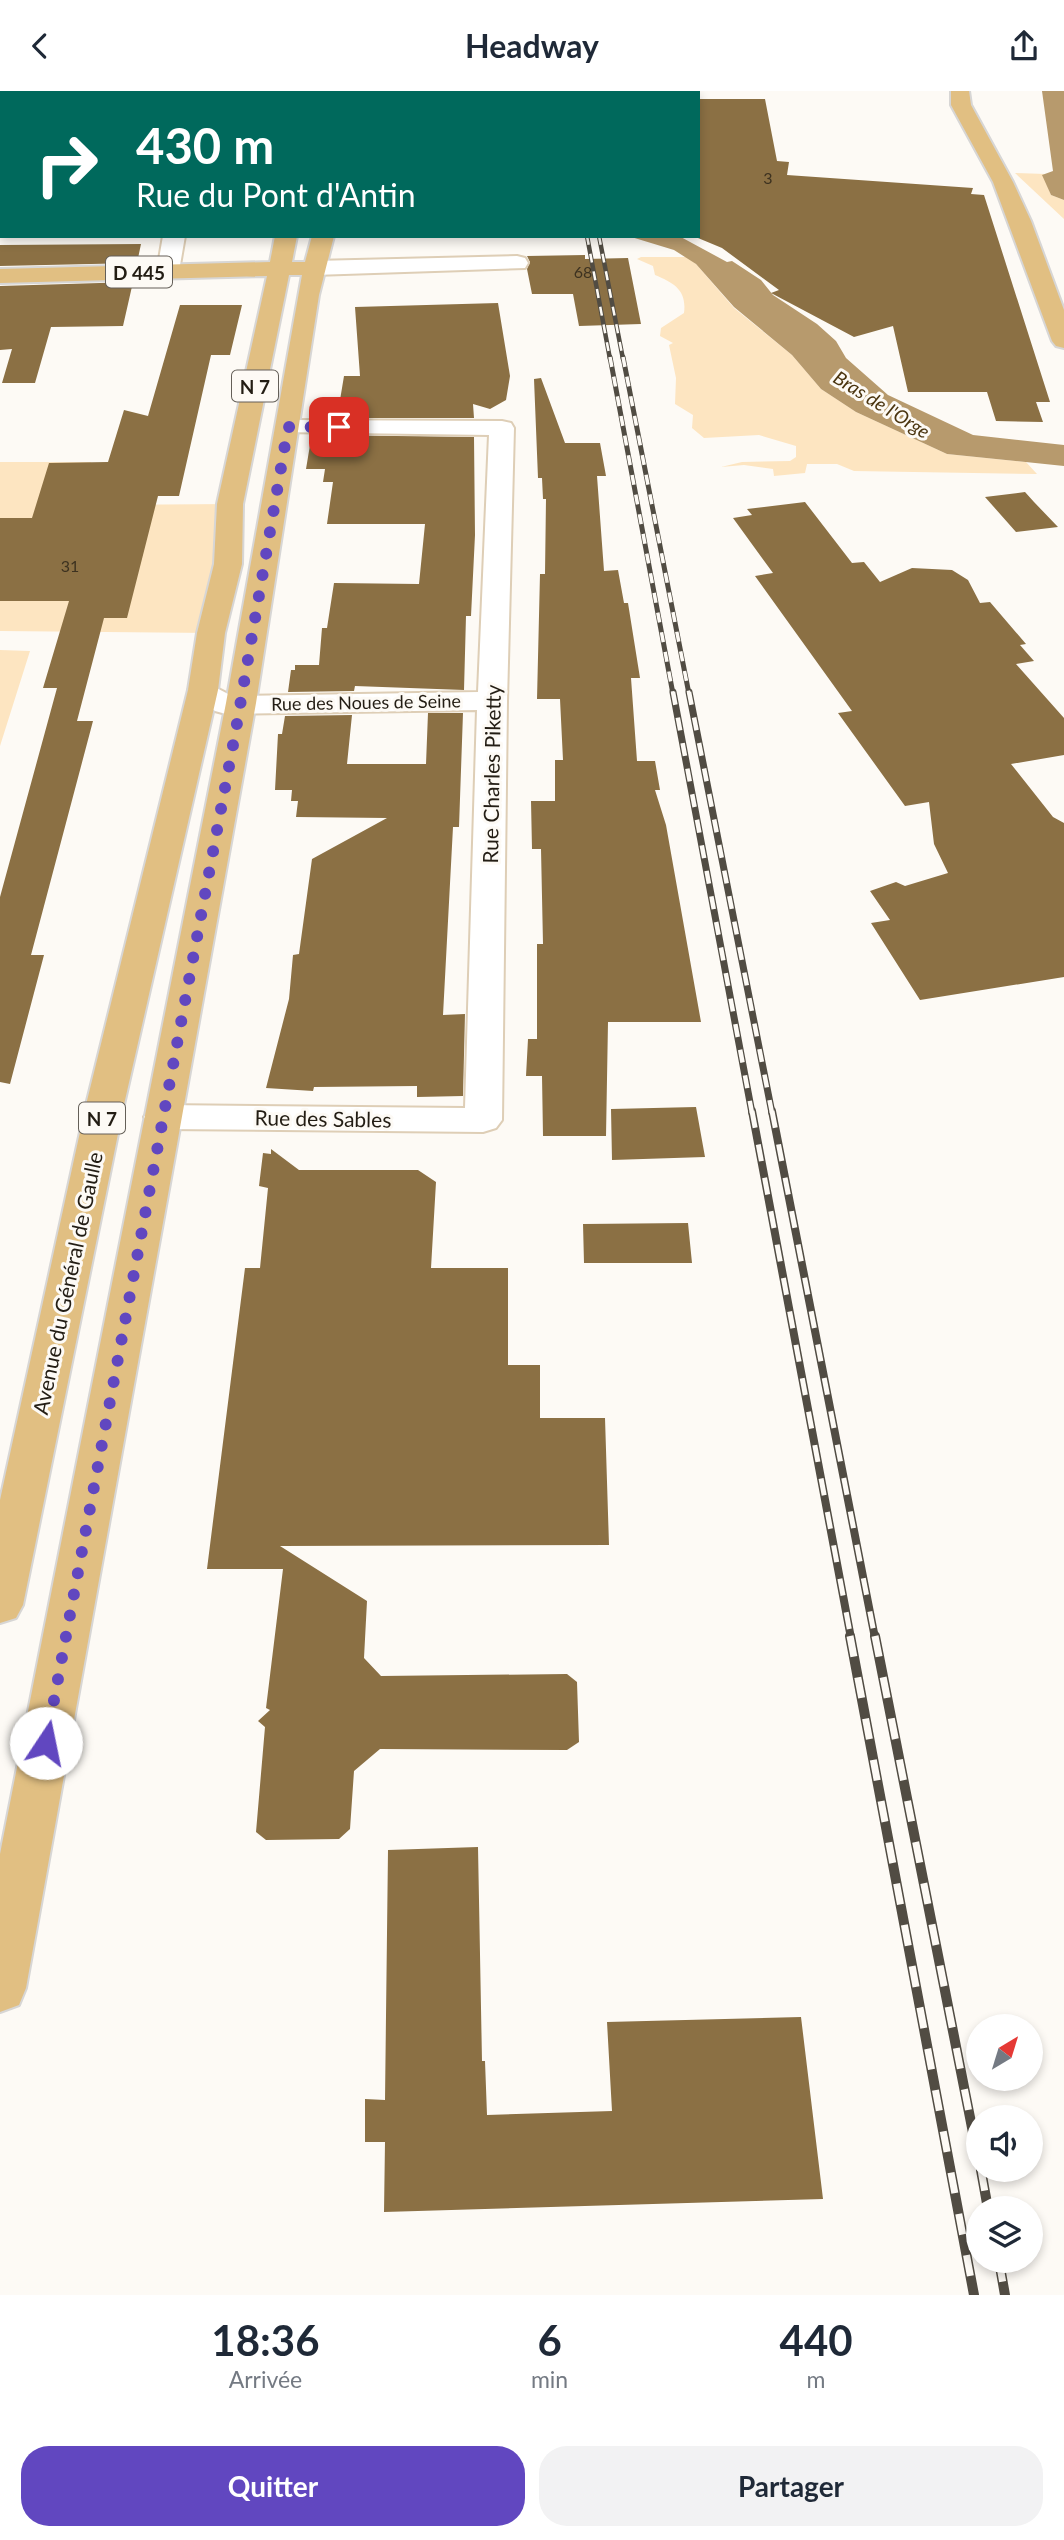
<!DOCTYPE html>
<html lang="fr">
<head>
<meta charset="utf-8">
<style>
	:root { --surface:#fff; --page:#f2f2f3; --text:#1f2937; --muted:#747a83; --accent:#6147c0 }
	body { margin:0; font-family:Lato,sans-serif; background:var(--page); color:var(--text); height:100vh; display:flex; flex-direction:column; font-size:26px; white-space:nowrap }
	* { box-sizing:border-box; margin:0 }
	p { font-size:23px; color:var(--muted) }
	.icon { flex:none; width:38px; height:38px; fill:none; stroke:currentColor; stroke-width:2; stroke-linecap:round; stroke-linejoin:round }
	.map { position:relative; height:2204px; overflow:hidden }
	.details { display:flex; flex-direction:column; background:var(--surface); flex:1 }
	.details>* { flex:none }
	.guide { position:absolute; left:0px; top:0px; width:700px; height:147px; box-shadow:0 4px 10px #0003; background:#00695c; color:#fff; overflow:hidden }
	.needle { width:46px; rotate:38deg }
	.fabs { position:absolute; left:966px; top:1923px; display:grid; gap:14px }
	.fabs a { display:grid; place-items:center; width:77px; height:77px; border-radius:50%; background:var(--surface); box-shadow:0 4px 10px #0003; font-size:35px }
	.pin { position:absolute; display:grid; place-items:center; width:60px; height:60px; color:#fff; margin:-30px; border-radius:14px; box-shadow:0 4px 10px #0006 }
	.me { position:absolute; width:77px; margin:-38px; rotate:11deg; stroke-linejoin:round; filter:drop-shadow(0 0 5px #0008) }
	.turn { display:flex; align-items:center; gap:24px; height:147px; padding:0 21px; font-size:32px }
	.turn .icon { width:91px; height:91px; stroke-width:2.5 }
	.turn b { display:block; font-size:49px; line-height:60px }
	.eta { display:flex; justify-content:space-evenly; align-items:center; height:119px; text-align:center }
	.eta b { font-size:42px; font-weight:700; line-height:49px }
	.primary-button { display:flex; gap:14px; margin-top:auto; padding:14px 21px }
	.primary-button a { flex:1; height:80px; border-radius:28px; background:var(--accent); color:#fff; font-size:28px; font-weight:700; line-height:80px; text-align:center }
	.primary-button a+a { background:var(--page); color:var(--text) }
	header { display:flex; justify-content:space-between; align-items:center; height:91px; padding:0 21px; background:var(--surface); font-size:32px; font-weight:700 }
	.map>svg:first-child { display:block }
	.green { fill:#fde5c1 }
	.water { fill:#b79a6d }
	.building { fill:#8b7044 }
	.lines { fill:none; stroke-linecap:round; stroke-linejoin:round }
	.minor-casing { stroke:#deceb6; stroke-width:4 }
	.major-casing { stroke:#d7d6d5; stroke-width:4 }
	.minor { fill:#fff; fill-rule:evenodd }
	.major { fill:#e1bf82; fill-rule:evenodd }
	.rail-far4-casing { stroke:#514c43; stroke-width:4.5 }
	.rail-far3-casing { stroke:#514c43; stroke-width:5 }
	.rail-far2-casing { stroke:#514c43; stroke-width:7 }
	.rail-far1-casing { stroke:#514c43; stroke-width:8 }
	.rail-casing { stroke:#514c43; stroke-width:10 }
	.rail-far4 { stroke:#fdfaf5; stroke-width:2.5; stroke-dasharray:9; stroke-linecap:butt }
	.rail-far3 { stroke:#fdfaf5; stroke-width:3.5; stroke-dasharray:10; stroke-linecap:butt }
	.rail-far2 { stroke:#fdfaf5; stroke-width:4.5; stroke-dasharray:13; stroke-linecap:butt }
	.rail-far1 { stroke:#fdfaf5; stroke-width:5; stroke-dasharray:17; stroke-linecap:butt }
	.rail { stroke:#fdfaf5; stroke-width:7; stroke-dasharray:21; stroke-linecap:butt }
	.route { stroke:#6147c0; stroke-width:12; stroke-dasharray:0 21.6 }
	.labels { text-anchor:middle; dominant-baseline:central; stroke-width:6; stroke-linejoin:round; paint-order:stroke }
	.far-number-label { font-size:16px; fill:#3d3220 }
	.far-street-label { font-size:18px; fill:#231d14; stroke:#fdfaf5 }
	.shield { fill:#fdfaf5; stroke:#645f58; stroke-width:2 }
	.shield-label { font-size:19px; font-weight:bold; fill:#231d14 }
	.far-water-label { font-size:19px; font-style:italic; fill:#4b3510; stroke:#fdfaf5 }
	.street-label { font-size:21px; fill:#231d14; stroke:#fdfaf5 }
</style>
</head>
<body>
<header><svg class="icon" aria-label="back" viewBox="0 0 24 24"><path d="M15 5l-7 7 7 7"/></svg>Headway<svg class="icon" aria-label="share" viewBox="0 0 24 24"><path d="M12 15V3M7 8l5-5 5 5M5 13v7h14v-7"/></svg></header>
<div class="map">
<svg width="1064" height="2204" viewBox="0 0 1064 2204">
	<rect width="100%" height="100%" fill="#fdfaf5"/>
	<path class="green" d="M1015,82L1046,83L1043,84L1051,104L1064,109V128Z
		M641,166H687L696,173L734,217L792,264L821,298L856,321L947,363L1026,371L1037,383L854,380L837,373H807L805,382L774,385L773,378L744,374L721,376L742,371L790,370L796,366V355L759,344L704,347L692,337L693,324L675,313L676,287L669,254L673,252L660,245L661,237L684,222C687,199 674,192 655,184L653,175L637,168Z
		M0,371H91L78,406L94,414L230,413L211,542L0,540Z
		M0,559L30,560L0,655Z"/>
	<path class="water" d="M1042,0H1064V109L1051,104L1042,84L1053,80Z
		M628,145H679L727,171L732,170L761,189L773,204L817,233L836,250L846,267L888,304L973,344L1064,354V375L947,363L856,321L821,298L792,264L734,216L696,173L674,159Z"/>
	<path class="building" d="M698,8H765L777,70L789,71L787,84L973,97L971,103L984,104L1050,311H1036L1043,331L996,330L987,301H908L893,235L854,246L771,202L779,199L722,157L698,147Z
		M141,153L137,172L0,175V154Z
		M585,164V168L628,167L641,233L579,235L573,203H532L527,178L530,171L527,165Z
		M133,191L123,235L51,236L35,292H2L12,258L0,259V195Z
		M498,212L510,285L506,309L490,318L473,313L474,327H337L344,285H360L355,216Z
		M180,214H242L230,264H211L179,405H158L127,527H104L77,630H93L31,864H44L10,993L0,991V806L57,597H43L69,510H0V427H32L49,372L108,371L124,319L148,325Z
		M541,287L565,352H600L606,385H597L604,480L618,479L624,512H628L640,587H631L637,670H655L660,699H655L666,734L701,931H608L606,1045H543L542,985H526L528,948H537V853H543L541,758H532L531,710H555V669H563L560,608H537L540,483H545L546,408H543L542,387H538L534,288Z
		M319,344L474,346L475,444L471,525H466L464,599L355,595L354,600L288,601L291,579H295V574H319L322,537H327L334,492L419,493L425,433H327L333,391H323L325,378H306L311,348Z
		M1025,401L1034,411L1058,436L1016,441L985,406Z
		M805,411L852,472L864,471L880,491L912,477L952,479L968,489L980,512L990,511L1026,553L1020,554L1034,570L1016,573L1064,627V664L1011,673L1053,726L1064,732V886L920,909L871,832L890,829L870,800L896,791L905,795L948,782L934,753L929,711L905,715L838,622L852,620L755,485L773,482L733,427L752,424L747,418Z
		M428,622H463L459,736H453L443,924L465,923L463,1005L417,1006V995L314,996L313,1000L266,997L289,908L293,864L299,863L312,768L387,727L296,726L298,710H291L292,699H275L278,643H282L285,625L352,624L347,673H426Z
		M696,1016L705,1066L612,1069L611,1018Z
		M271,1058L299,1079H418L436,1091L431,1177H508V1274H540V1327H605L609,1454L280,1455L367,1510L364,1567L381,1585L567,1583L577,1591L579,1651L567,1659L380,1658L354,1680L350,1738L339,1748L266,1749L256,1741L265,1636L258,1630L270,1619L266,1617L283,1478H207L245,1177H260L268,1097L259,1095L263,1062L271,1063Z
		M688,1132L692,1172H584L583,1133Z
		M478,1756L482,1970H485L487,2024L612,2020L607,1931L801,1926L823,2108L384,2121L385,2051H365V2008L385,2009L388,1759Z"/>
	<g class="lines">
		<defs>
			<path id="minor" d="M0,27L2,28V40L0,39Z
				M0,117H2V129H0Z
				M163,145H185L179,180L168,187L157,180Z
				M517,165L525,167L528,172L525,177L314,184L303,177L314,170Z
				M288,329L502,330L511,332L514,337L507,610L502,1029L496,1037L483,1041L163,1038L150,1034L144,1026L150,1018L163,1014L465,1017L477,619L226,623L215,620L188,599L193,593L203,590L232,605L478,601L489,344L279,341L276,336L279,331Z"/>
			<path id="major" d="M309,0H327V2H309Z
				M339,0H357V2H339Z
				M951,0H969L971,14L1013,91L1031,130L1064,219V257L1056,255L1052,250L993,91L951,14Z
				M275,145H297L292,171H305L312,145H334L319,204L256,612L26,1897L19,1914L0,1921V1763L226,612L302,184H289L243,413L242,473L225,542L218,599L123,1018L23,1514L16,1527L0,1532V1409L85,1018L188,599L197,542L214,473L217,413L267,185L0,192V178L270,171Z"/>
		</defs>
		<use href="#minor" class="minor-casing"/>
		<use href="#major" class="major-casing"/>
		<use href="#minor" class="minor"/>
		<use href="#major" class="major"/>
		<defs>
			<path id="rail-far4" d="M587,145L610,268
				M599,145L623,268"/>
			<path id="rail-far3" d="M610,266L673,603
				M623,266L689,603"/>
			<path id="rail-far2" d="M673,601L752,1022
				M689,601L772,1022"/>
			<path id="rail-far1" d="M752,1020L851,1547
				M772,1020L875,1547"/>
			<path id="rail" d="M850,1545L974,2204
				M875,1545L978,2067
				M981,2079L988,2118
				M999,2170L1005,2204"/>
		</defs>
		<use href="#rail-far4" class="rail-far4-casing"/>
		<use href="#rail-far3" class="rail-far3-casing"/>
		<use href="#rail-far2" class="rail-far2-casing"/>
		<use href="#rail-far1" class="rail-far1-casing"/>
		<use href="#rail" class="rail-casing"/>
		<use href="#rail-far4" class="rail-far4"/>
		<use href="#rail-far3" class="rail-far3"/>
		<use href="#rail-far2" class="rail-far2"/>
		<use href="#rail-far1" class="rail-far1"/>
		<use href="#rail" class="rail"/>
	</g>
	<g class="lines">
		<path class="route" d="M46,1652L236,638L288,336H339"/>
	</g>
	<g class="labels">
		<g class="far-number-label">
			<text x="768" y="86">3</text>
			<text x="583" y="180">68</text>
			<text x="70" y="474">31</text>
		</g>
		<g class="far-street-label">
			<text transform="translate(366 611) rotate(-1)">Rue des Noues de Seine</text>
		</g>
		<g class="shield">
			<rect x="106" y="165.5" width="66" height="31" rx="5"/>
			<rect x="232" y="279.5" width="46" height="31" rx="5"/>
			<rect x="79" y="1011.5" width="46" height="31" rx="5"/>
		</g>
		<g class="shield-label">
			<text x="139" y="181">D 445</text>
			<text x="255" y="295">N 7</text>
			<text x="102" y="1027">N 7</text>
		</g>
		<g class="far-water-label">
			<text transform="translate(882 313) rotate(32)">Bras de l'Orge</text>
		</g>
		<g class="street-label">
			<text transform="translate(491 683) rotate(-89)">Rue Charles Piketty</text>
			<text transform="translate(323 1027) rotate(1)">Rue des Sables</text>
			<text transform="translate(67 1192) rotate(-78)">Avenue du Général de Gaulle</text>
		</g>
	</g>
</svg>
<div class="fabs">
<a><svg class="needle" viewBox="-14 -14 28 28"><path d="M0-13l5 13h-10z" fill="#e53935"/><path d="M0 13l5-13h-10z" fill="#747a83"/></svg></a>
<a><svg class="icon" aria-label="sound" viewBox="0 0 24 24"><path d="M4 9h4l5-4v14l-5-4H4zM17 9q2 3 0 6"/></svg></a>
<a><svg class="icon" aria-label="layers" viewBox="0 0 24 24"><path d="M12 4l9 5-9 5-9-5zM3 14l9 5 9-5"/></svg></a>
</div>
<div class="pin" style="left:339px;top:336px;background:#d93025"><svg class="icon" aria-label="arrive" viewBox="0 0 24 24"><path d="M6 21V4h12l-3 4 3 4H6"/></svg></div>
<svg class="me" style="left:46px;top:1652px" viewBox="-20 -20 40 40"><circle r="19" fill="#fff"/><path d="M0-13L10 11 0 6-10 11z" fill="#6147c0"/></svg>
<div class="guide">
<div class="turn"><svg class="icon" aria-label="right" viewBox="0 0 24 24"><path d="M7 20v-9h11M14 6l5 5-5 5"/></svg><div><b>430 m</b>Rue du Pont d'Antin</div></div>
</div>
</div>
<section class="details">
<div class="eta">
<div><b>18:36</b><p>Arrivée</p></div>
<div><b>6</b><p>min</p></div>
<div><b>440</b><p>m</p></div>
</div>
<div class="primary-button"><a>Quitter</a><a>Partager</a></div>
</section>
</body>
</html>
